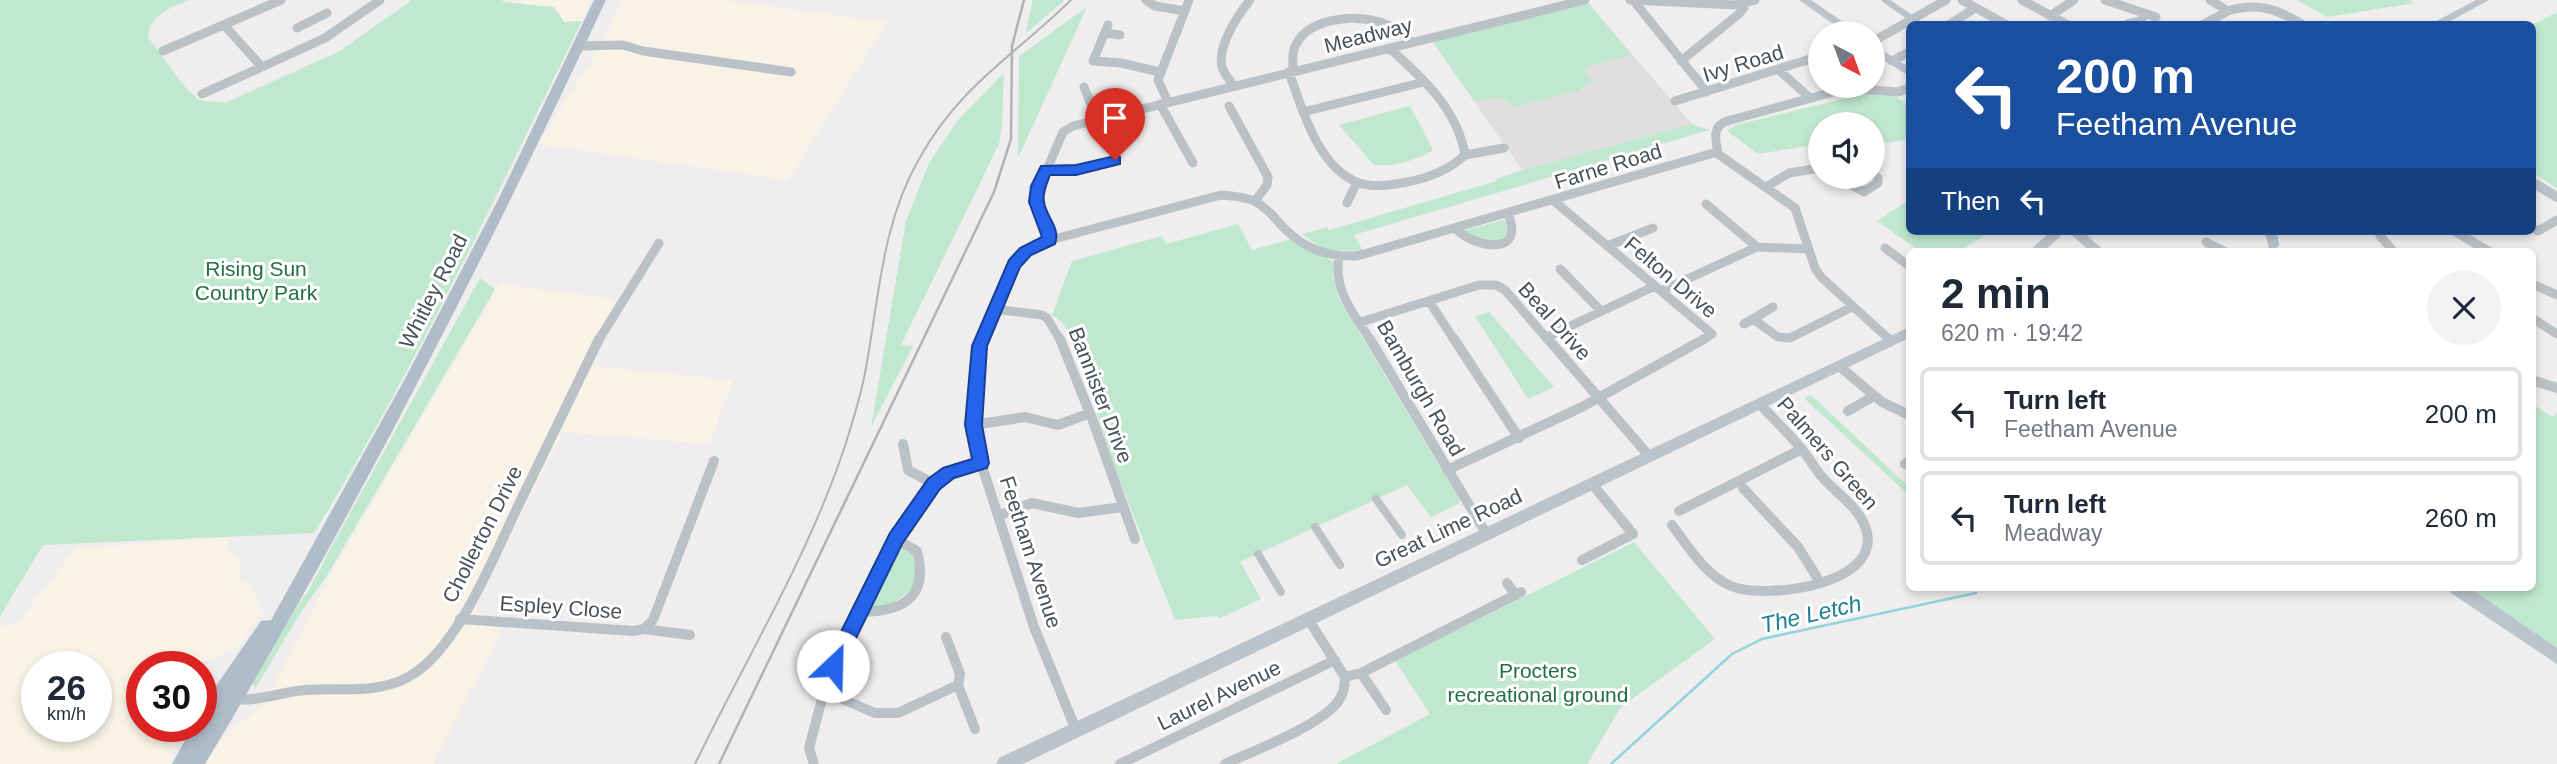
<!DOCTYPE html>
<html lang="en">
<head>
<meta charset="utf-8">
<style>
	:root { --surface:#fff; --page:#f2f2f3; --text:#1f2937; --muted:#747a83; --line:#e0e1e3 }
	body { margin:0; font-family:Helvetica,sans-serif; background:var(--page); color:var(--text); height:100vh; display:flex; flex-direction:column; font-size:26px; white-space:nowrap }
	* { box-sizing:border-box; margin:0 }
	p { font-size:23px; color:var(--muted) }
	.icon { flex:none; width:38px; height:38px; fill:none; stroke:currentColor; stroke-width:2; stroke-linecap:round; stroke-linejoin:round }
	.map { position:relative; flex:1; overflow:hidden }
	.sheet { position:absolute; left:1906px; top:248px; width:630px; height:343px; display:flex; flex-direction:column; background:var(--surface); border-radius:10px; box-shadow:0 4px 10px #0003 }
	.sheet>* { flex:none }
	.top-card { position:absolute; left:1906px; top:21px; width:630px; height:214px; border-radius:10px; box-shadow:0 4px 10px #0003; background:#1a4fa0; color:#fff; overflow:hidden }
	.needle { width:46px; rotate:139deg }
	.controls { position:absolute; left:1808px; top:21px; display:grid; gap:14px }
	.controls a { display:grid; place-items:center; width:77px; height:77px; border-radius:50%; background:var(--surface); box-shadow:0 4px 10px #0003; font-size:35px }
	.speed { position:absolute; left:21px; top:651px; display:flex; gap:14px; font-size:35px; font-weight:700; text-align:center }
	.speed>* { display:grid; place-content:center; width:91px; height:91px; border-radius:50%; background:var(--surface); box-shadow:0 4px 10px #0003; line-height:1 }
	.speed small { font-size:18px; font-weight:400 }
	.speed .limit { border:10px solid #d22; background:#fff; color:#111 }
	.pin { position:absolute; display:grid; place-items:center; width:60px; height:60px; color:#fff; margin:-72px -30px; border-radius:50% 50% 50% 0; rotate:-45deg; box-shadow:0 0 7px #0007 }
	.pin .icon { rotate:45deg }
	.me { position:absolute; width:77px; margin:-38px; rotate:24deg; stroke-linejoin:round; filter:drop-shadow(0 0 5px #0008) }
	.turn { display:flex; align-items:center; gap:24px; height:147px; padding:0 35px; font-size:32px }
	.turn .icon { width:91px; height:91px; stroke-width:2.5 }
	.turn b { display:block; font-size:49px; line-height:60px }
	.then { display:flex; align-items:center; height:66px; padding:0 35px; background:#0003; gap:14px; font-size:26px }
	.round { display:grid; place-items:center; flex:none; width:74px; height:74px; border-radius:37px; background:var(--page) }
	.headline { display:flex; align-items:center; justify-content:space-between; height:119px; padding:0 35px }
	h1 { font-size:42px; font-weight:700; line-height:52px }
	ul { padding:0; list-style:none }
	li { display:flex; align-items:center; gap:21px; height:94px; margin:0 14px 10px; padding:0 21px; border:4px solid var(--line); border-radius:10px }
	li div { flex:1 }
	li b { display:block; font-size:26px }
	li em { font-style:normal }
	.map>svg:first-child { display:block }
	.commercial { fill:#f9f3e7; fill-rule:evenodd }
	.education { fill:#e0dede }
	.green { fill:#c0e8ce }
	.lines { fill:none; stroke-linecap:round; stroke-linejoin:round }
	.stream { stroke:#92d3e0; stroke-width:2.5 }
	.pedestrian-far1 { stroke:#bac2c8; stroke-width:6 }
	.pedestrian { stroke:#bac2c8; stroke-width:8 }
	.minor-far1 { stroke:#bac2c8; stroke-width:9 }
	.minor { stroke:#bac2c8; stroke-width:10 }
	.tertiary { stroke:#bac2c8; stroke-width:10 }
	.secondary { fill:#bbc4cd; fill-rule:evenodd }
	.primary { fill:#b0bdc9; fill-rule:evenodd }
	.tram { stroke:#b0b3b6; stroke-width:2 }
	.rail { stroke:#b0b3b6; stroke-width:2.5 }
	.route { fill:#2563eb; stroke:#184099; stroke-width:2 }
	.labels { text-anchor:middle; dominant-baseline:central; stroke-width:6; stroke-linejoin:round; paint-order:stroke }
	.street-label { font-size:21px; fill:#485158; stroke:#fff }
	.park-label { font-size:21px; fill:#226f46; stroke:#fff }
	.water-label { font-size:23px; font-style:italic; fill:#1d8095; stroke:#fff }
</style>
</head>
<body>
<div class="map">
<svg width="2557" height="764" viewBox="0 0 2557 764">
	<rect width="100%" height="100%" fill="#efeded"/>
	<path class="commercial" d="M521,0H591L582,21L563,22L558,10L523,4L520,2Z
		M622,0H723L887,22L788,180L539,144L604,40Z
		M500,284L615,299L594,366L733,380L709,444L563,432L475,608L501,631L433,764H205L225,734L257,710L272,689L329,577Z
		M231,537L225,548L236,555L242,569L238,581L250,584L264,611L239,647L192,667L173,664L170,667H142V726H182L170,764H0V626L16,624L76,548ZM37,667H96V726H37Z"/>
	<path class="education" d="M1589,4L1692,124L1522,170L1432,41Z"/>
	<path class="green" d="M0,0H189C170,8 150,14 148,37L185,87L199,100L225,103L340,51L412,0H504L502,2L554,7L564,22L582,21C497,193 415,369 314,533L43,545L0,616Z
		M1033,0H1065L1026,33L1032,3Z
		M2297,0H2409L2415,3L2327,17Z
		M1589,4L1631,55L1584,68L1593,82L1578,91L1514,107C1503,93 1489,98 1475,102L1432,41Z
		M1087,7L1018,158L1019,56Z
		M2557,12V188L2532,172V25Z
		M1004,73L1002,125L999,144L901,345L913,346L871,427L906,221L929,163L958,120Z
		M1863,94L1894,95L1909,106V139L1873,145L1872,124H1820V144L1758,154L1727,131L1736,125Z
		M1410,106L1433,150C1419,159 1390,169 1373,164L1339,125Z
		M1692,124L1709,130L1354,235L1363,251L1324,250L1302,234L1327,227L1329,230L1497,181L1496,179L1522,170Z
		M1909,200V231H1992L1958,252H1921L1877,221Z
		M1504,220L1508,221L1507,234C1493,247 1480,240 1465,234L1466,230Z
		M1238,224L1252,250L1292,239C1305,251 1322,252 1334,263L1333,277L1338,297L1460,500L1458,504L1431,517L1407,485L1240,562L1261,599L1220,618L1217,616L1175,620L1114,466L1072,338L1062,322L1052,315L1072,261L1162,236L1166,244Z
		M480,278L495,289L326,577L301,612L255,689L252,682L254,678L296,608L309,590L332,546Z
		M1489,312L1554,387L1528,399L1475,316Z
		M1811,395L1909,487V495L1804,398Z
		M2532,404L2553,417L2557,413V650L2469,588H2532Z
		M1634,542L1715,639L1621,707L1587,764H1336L1430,714L1395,661Z
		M900,545L913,553L917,582C901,600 891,606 867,608Z"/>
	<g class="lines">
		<path class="stream" d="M2275,231L2278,245
			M1611,764L1732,654L1762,639L1976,593"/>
		<path class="pedestrian-far1" d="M1885,0L1914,20"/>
		<path class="pedestrian" d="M1376,499L1402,535
			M1315,527L1340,565
			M1258,554L1281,592"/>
		<path class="minor-far1" d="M1146,0L1155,6L1185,11
			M1630,0L1737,5L1755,0
			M1633,0L1707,92
			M1962,0L2005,24
			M2022,0L2066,24
			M2105,0L2156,17
			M2210,0L2228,11C2257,2 2277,9 2302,24
			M2050,16L2074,0
			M1950,24L1975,8
			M2127,24L2141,21L2145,14
			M2204,24L2228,11
			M224,25L262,67L325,38L380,0
			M1108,25L1093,61L1121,63L1160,72
			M297,28L327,13
			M1105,33L1120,35
			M1872,42L1946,0
			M578,46L623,45L643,51L791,72
			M163,51L281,0
			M1681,61L1740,13L1744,8L1743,4
			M1892,61L1909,52
			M1293,71C1293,64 1292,56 1294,49C1305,18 1352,14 1380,22C1393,26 1402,33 1412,42
			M1780,71L1810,98
			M1289,72C1302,109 1318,168 1359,183C1374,188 1393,185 1407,182C1429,178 1449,170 1465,155C1458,110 1422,77 1389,48
			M1234,86C1230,80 1224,74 1222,67C1217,46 1238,15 1250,0
			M1084,87L1097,119
			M202,94L262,67
			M1675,101L1820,56
			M1168,102L1158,80L1189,0
			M1160,104L1193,163
			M1229,106L1268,177L1267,185L1255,201
			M1303,112L1424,82
			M1465,155L1504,148
			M1046,170H1076L1115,160
			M1836,177L1864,192L1878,183V178L1872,173
			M1766,187L1789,173L1820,168
			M1554,201L1712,334L1701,341
			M1347,203L1357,182
			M1706,204L1757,247
			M2532,228L2538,231L2557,220
			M1456,229C1476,249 1526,256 1508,214
			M2269,231L2273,246
			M2454,231L2490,252
			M2380,236L2394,252
			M1050,240L1036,195L1063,132L1073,126L1585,0
			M2206,242L2226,252
			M1607,246L1653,228
			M1885,248L1909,266
			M1339,256C1333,291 1353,312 1371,341
			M1560,269L1601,311
			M2532,284L2557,295
			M1661,291L1757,247L1808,249
			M1429,301L1455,341
			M994,309L1042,315L1047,318L1061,341
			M2532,318L2557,334
			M1753,319L1778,337L1790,338L1852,307
			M1361,322L1479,285H1496L1505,290L1549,341
			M1744,324L1773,307
			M1547,337L1655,286
			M598,341L659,243
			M982,341L1014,264L1025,251L1050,240L1221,195C1232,196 1243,196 1254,201C1266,207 1274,217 1283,227C1304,249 1327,257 1357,256L1717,152
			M1891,341L1821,277L1815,268L1795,208L1718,154C1716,140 1711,127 1727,121L1848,88L1898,92L1909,88"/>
		<path class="minor" d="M983,339L973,425L981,463L1034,627L1076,730
			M1060,339L1093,421L1135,539
			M1370,339L1487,535
			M1454,339L1519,438
			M1548,339L1650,457
			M1889,339L1891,341
			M1839,366L1882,402L1909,415
			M2532,380L2557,388
			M1848,411L1874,396
			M973,425L1025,417L1058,425L1090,413
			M903,444L908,470L934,484
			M1905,464L1909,461
			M1447,470L1582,407L1704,339
			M1743,488L1798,547L1820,582
			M1679,511L1802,449
			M998,516L1032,503L1078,513L1123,507
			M1672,525C1688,546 1705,575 1731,586C1765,600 1884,585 1866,529C1859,507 1837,494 1822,477C1815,469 1810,459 1803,451C1790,434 1774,420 1760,404
			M1582,560L1633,534L1593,485
			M1507,583L1516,595
			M857,612C900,612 930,600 917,551L896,539
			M460,619L633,631L644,629L653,620L714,461
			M644,629L690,635
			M1361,673L1386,710
			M1345,677L1361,673L1521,592
			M827,680L840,698L875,713H898L958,685L960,674L946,637
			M958,685L975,729
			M232,699C258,702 280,692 306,690C340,687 378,695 410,676C459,648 495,553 520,502C546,448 573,393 599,339
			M814,764L809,748L827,680L857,612L896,539L934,484L949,473L981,463
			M1120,764L1335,660
			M1225,764C1255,750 1317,727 1337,703C1343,696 1345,686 1345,677L1308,619"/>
		<path class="tertiary" d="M2532,182L2557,197"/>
		<path class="secondary" d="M1799,0H1811L1859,33H1846Z
			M2476,0H2489L2445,24H2431Z
			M1872,44L1909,67V76L1872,53Z
			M2051,231H2066L2043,252H2028Z
			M2067,231H2082L2106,252H2091Z
			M1909,327V338L1023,764H996L999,758Z
			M2449,588H2470L2557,648V664L2451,593Z"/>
		<path class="primary" d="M594,0H606C484,261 353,517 205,764H172L193,726H201V711L209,696L261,621L271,620L406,377L498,200Z"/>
		<path class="tram" d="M695,764C745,660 807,559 844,449C852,424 860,399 865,373C879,300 881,225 919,159C960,85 1014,56 1071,0"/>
		<path class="rail" d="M719,764L994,192L1011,139L1012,46L1024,0"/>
	</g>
	<path class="route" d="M1115,156L1120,157V164L1076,175H1050C1047,183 1042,193 1044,202C1046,217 1061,228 1055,244L1031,255L1020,267L987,346L982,425L989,463L987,468L954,478L940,489L902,544L840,671L833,674L827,671L824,666L890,533L928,479L943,468L972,459L965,425L972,346L1009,260L1020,248L1042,237L1029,202L1031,186L1041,166L1076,165Z"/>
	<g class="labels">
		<g class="street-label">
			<text transform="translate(1368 35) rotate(-14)">Meadway</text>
			<text transform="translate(1743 63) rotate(-17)">Ivy Road</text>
			<text transform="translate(1608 166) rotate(-17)">Farne Road</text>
			<text transform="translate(1671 277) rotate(40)">Felton Drive</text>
			<text transform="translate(433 291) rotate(-63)">Whitley Road</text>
			<text transform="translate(1555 321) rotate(48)">Beal Drive</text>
			<text transform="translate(1421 388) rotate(60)">Bamburgh Road</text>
			<text transform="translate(1101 395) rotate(69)">Bannister Drive</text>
			<text transform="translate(1828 453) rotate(49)">Palmers Green</text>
			<text transform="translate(1448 528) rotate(-25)">Great Lime Road</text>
			<text transform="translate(482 534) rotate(-63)">Chollerton Drive</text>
			<text transform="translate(1031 552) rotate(72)">Feetham Avenue</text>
			<text transform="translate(561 607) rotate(4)">Espley Close</text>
			<text transform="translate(1219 695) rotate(-26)">Laurel Avenue</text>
		</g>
		<g class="park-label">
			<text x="256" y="268">Rising Sun<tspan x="256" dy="24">Country Park</tspan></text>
			<text x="1538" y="670">Procters<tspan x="1538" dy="24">recreational ground</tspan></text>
		</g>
		<g class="water-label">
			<text transform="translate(1811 614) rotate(-13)">The Letch</text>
		</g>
	</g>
</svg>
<div class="controls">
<a><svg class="needle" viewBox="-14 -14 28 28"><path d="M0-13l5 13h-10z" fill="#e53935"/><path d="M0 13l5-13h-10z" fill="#747a83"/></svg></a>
<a><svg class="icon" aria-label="sound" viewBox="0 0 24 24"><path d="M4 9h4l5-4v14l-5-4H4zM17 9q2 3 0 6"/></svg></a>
</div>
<div class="speed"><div>26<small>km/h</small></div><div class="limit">30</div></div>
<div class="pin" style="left:1115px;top:160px;background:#d93025"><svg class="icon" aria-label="arrive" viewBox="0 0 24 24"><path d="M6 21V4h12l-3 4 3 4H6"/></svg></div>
<svg class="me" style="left:833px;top:666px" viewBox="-20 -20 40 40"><circle r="19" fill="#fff"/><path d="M0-13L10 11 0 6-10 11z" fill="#2563eb"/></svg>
<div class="top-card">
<div class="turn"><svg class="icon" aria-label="left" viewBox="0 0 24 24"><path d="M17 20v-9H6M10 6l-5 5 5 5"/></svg><div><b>200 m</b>Feetham Avenue</div></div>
<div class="then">Then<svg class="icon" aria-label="left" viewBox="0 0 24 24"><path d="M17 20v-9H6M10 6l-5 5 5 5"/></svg></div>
</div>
<section class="sheet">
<div class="headline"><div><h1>2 min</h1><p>620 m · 19:42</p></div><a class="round"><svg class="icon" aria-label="close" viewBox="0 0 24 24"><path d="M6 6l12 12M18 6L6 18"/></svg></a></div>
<ul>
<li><svg class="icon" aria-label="left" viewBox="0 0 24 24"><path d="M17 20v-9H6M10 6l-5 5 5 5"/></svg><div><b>Turn left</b><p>Feetham Avenue</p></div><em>200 m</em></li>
<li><svg class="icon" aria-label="left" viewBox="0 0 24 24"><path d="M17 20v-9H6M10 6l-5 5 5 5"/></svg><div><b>Turn left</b><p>Meadway</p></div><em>260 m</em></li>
</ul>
</section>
</div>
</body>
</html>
